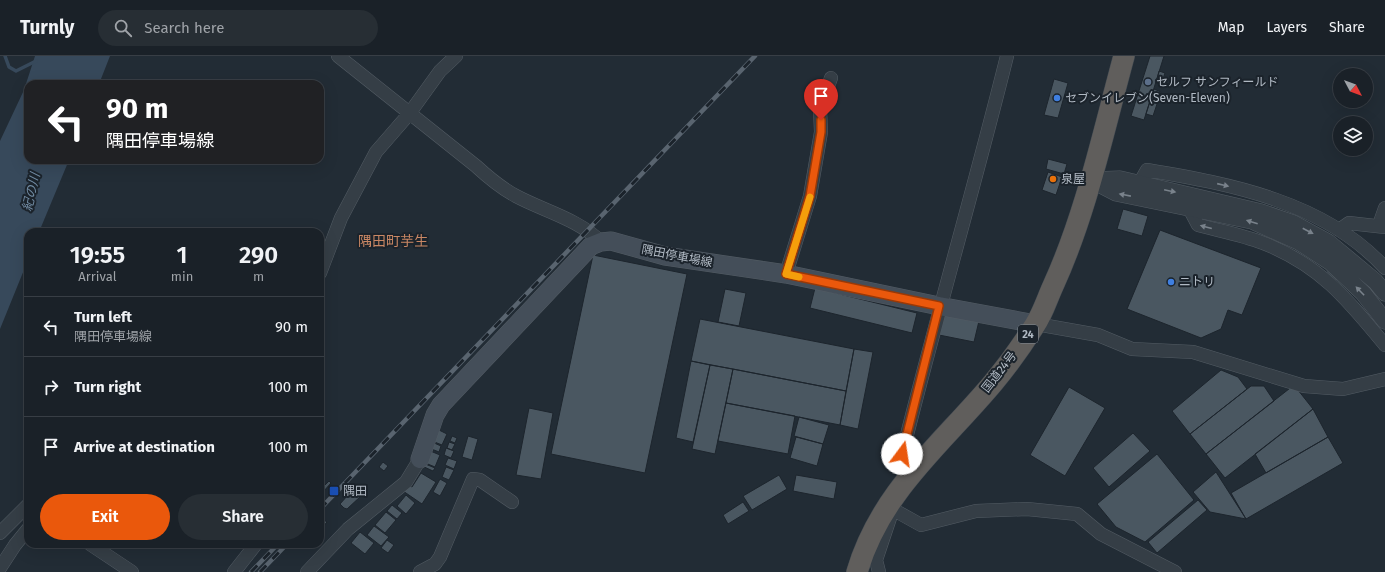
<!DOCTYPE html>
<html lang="en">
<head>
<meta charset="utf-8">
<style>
	:root { --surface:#1a2128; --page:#272e34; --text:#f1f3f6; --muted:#9fa3a8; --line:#383e45; --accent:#ea580c }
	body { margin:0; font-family:"Fira Sans","Noto Sans JP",sans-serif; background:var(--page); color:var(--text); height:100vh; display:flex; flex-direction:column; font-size:15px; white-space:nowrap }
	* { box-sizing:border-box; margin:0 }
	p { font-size:13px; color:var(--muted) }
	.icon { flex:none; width:22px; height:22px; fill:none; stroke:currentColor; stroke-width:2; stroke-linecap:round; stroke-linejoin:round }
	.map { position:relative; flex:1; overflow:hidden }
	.side { position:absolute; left:24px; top:172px; width:300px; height:320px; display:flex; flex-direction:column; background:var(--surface); border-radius:12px; box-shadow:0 4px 16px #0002,0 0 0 1px var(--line) }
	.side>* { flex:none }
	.top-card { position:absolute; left:24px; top:24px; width:300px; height:84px; border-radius:12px; box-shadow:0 4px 16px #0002,0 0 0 1px var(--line); background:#202124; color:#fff; overflow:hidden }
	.needle { width:26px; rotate:131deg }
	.tools { position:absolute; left:1333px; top:12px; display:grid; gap:8px }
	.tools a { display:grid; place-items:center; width:40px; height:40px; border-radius:50%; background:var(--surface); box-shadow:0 4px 16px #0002,0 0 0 1px var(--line); font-size:20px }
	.pin { position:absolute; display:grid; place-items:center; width:34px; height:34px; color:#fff; margin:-41px -17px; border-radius:50% 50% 50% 0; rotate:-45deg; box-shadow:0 0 4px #0007 }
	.pin .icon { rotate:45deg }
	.me { position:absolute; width:44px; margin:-22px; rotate:14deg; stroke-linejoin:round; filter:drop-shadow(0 0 3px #0008) }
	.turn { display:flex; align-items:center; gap:14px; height:84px; padding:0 16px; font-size:18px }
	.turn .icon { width:52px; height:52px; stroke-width:2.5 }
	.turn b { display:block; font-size:28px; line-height:34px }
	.eta { display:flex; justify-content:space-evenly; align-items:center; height:68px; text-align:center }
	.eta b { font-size:24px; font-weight:600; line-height:28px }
	.button { display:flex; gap:8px; margin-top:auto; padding:8px 16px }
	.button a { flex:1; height:46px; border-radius:24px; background:var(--accent); color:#fff; font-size:16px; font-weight:600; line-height:46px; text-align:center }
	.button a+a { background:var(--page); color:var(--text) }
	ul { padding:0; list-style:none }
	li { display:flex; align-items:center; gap:12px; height:60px; padding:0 16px; border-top:1px solid var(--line) }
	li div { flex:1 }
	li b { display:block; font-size:15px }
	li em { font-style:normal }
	header { display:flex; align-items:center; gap:24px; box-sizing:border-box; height:56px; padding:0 20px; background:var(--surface); border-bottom:1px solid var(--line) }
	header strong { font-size:19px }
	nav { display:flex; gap:22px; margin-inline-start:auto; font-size:14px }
	.search { width:280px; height:36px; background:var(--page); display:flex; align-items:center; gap:10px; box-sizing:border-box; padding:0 14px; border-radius:22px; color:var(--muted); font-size:15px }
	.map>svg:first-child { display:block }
	.water { fill:#37495b }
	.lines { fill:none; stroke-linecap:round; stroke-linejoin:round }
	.stream { stroke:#37495b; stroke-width:3.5 }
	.building { fill:#4a5761; stroke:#1d252d }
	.minor-tunnel { stroke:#37414a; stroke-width:13; stroke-dasharray:13 6; stroke-linecap:butt }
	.minor-casing { stroke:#535c64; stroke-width:14 }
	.tertiary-casing { stroke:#535c64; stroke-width:17 }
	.secondary-casing { stroke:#535c64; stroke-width:19 }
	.trunk-casing { stroke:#404951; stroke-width:22 }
	.minor { stroke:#353e46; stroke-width:13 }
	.tertiary { stroke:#353e46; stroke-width:16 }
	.secondary { stroke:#444e59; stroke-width:18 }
	.trunk { stroke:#605e5c; stroke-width:21 }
	.rail-casing { stroke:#59646f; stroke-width:4.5 }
	.rail { stroke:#1b232b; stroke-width:3; stroke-dasharray:9; stroke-linecap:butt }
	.oneway { fill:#79828b }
	.route-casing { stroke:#983908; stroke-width:10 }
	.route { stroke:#ea580c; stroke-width:7 }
	.slow { stroke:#f59e0b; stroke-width:7 }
	.service-dot { fill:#5c6f8a; stroke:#1b232b; stroke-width:1.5 }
	.shop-dot { fill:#3f7fe0; stroke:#1b232b; stroke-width:1.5 }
	.food-dot { fill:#e8710a; stroke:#1b232b; stroke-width:1.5 }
	.transit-dot { fill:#1a4fb4; stroke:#1b232b; stroke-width:1.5 }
	.labels { text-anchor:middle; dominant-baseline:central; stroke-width:4; stroke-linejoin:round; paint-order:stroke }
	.shield { fill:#1b232b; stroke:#838c95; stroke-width:1 }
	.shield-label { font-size:11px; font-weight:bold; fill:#b0b9c3 }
	.poi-label { font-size:12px; fill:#b0b9c3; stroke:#1b232b; text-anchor:start }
	.street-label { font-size:12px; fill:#b0b9c3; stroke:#1b232b }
	.water-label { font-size:13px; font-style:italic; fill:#728ca4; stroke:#1b232b }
	.quarter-label { font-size:14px; fill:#c98764; stroke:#1b232b }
</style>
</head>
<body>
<header>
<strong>Turnly</strong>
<div class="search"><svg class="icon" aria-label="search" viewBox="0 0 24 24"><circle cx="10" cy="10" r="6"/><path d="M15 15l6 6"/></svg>Search here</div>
<nav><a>Map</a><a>Layers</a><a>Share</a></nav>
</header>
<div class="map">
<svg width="1385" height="516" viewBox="0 0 1385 516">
	<rect width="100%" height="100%" fill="#222c35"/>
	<path class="water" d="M35,0H110L99,28H28V104H69L39,176H28V204L0,273V85L24,34Z"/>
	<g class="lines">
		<path class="stream" d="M5,0L9,11L16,15L36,5"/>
	</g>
	<path class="building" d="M1150,0H1164L1144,64L1131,60Z
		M1159,15L1165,17L1161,28L1156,27Z
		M1054,23L1068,27L1058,62L1044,59Z
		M1154,33L1161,36L1153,60L1146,58Z
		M1048,103L1067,108L1064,118L1046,113Z
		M1048,116L1062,121L1056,139L1042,134Z
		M1123,153L1148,160L1142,180L1117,173Z
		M1160,174L1261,212L1242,259L1228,254L1221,273L1201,282L1127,253Z
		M593,199L687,218L645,417L551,398Z
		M815,232L917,257L912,277L810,252Z
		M725,233L746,237L739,270L718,266Z
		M944,258L979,265L974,286L939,279Z
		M700,263L854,293L846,335L691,305Z
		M854,293L873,296L858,373L840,369Z
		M691,305L710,309L693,386L676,382Z
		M710,309L733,313L715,398L692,393Z
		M733,313L846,335L840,369L726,347Z
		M1221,314L1238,321L1247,333L1190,378L1172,355Z
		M1294,329L1313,353L1225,422L1206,398Z
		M1251,330H1264L1274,345L1206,398L1190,378Z
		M1069,331L1105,352L1065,420L1030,399Z
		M726,347L795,360L788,398L718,385Z
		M529,352L553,357L541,423L516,419Z
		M1313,353L1328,381L1266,417L1255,398Z
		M799,361L829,369L823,388L794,380Z
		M437,373L447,378L442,389L432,385Z
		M1133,377L1150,395L1109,431L1093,412Z
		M452,380L457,382L455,387L450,385Z
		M468,380L478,383L472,404L462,401Z
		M796,381L823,388L817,410L790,402Z
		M1328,381L1343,407L1246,463L1231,437Z
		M432,386L441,390L439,396L429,392Z
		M449,386L455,388L452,394L447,392Z
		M446,392L454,395L451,402L444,399Z
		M428,394L440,399L435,411L423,406Z
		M1157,398L1194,444L1145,486L1116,471L1097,448Z
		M448,402L457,405L454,413L445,409Z
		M383,406L388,410L384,415L379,411Z
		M423,407L435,412L433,415L422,410Z
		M446,411L454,414L449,424L442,421Z
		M1216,416L1246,463L1210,456L1193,436Z
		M421,417L436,426L422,448L403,435L407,428L412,431Z
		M779,419L787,433L752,454L743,440Z
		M796,419L837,426L834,443L793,435Z
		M440,423L447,427L440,440L433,436Z
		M329,425L331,427L323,436L321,433Z
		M356,430L363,436L361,440L347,453L344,452L340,448Z
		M406,439L415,447L406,458L397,450Z
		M1198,444L1207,454L1157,497L1148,486Z
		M743,446L749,455L728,468L723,459Z
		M392,449L402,457L397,463L387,455Z
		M386,456L396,464L385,477L375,469Z
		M324,464L327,466L321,473L320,469Z
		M374,470L389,481L381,490L367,479Z
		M360,476L374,487L365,498L351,487Z
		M387,484L394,489L388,497L381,492Z"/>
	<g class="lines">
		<path class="minor-tunnel" d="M1330,222L1354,194"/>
		<defs>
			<path id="minor" d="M338,0L476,110C489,122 501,132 516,140C544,155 578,163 601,186
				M1139,128L1147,114C1231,128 1325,146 1385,212
				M1189,152L1198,169C1220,175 1243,179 1263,187C1320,209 1348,244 1385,289
				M1379,169L1385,152
				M1339,174L1349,167L1385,171
				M320,217L341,162L376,96L409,58L440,15L456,0
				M786,218L810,140L821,76L820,53L831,22
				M1036,268L1098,279L1132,293L1193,296L1304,330L1343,333L1385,323
				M910,417L902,399C935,265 974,133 1007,0
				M894,454L921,469L976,455L1027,453L1077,458L1101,478L1175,516
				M0,477L28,449
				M90,488L132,516
				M0,512L15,489L28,473
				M234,516L256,488
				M307,516L348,473L406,426L420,403
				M420,516L435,508L440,501L473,423L480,424L512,446
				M879,516L876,504L893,453"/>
			<path id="tertiary" d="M1091,124L1116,137L1252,165L1299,186L1330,206L1363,237L1385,265
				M1092,124L1120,123L1261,156L1293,167L1328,186L1375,225L1385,237"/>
			<path id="secondary" d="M420,403L435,359L441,349L591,190L601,186L611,185L665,200L786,218L939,250L1036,268"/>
			<path id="trunk" d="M857,516C881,435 941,389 993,327C1008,309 1023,288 1035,269C1043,257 1047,243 1053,230C1086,158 1103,77 1124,0"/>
		</defs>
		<use href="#minor" class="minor-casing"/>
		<use href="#tertiary" class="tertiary-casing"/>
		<use href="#secondary" class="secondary-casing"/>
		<use href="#trunk" class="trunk-casing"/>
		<use href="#minor" class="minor"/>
		<use href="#tertiary" class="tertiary"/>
		<use href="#secondary" class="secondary"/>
		<use href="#trunk" class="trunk"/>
		<defs>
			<path id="rail" d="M320,453L755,0
				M251,516L278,488
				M260,516L287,488"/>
		</defs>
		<use href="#rail" class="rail-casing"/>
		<use href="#rail" class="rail"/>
	</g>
	<defs><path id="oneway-solid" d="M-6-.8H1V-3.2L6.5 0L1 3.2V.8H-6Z"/></defs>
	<g class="oneway">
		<use href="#oneway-solid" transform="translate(1223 129) rotate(13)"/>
		<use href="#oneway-solid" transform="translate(1170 135) rotate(12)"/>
		<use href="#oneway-solid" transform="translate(1125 139) rotate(-169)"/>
		<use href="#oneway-solid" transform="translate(1252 166) rotate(-162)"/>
		<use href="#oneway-solid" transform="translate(1206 171) rotate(-165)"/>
		<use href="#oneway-solid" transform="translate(1308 175) rotate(28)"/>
		<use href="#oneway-solid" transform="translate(1360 235) rotate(-134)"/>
	</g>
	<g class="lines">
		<defs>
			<path id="route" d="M821,64V76L810,140L786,218L939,250L902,398"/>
		</defs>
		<use href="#route" class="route-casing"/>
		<use href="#route" class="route"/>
		<path class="slow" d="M799,221L786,218L810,141"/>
	</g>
	<circle class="service-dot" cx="1148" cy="26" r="4"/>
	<g class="shop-dot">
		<circle cx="1057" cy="42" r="4"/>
		<circle cx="1171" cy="226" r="4"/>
	</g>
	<circle class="food-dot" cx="1053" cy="123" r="4"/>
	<rect class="transit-dot" x="329" y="430" width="10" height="10" rx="2"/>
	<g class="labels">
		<rect class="shield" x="1018" y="269" width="20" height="18" rx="3"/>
		<g class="shield-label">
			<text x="1028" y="278">24</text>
		</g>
		<g class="poi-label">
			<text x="1156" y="26">セルフ サンフィールド</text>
			<text x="1065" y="42">セブンイレブン(Seven-Eleven)</text>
			<text x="1061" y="123">泉屋</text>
			<text x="1179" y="226">ニトリ</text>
			<text x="343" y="435">隅田</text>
		</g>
		<g class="street-label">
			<text transform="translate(677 200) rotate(11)">隅田停車場線</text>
			<text transform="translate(999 316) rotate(-52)">国道24号</text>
		</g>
		<g class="water-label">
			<text transform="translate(31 136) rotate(-77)">紀の川</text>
		</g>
		<g class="quarter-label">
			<text x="393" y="185">隅田町芋生</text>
		</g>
	</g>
</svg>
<div class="tools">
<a><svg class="needle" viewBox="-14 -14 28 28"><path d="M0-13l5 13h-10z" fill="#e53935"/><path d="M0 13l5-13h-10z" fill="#9fa3a8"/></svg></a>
<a><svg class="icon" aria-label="layers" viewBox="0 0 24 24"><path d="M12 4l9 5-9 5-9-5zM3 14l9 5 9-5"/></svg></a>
</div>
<div class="pin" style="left:821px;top:64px;background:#d93025"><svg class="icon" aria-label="arrive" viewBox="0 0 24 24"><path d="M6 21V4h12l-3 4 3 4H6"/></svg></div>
<svg class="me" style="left:902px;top:398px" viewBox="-20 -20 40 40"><circle r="19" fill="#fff"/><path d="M0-13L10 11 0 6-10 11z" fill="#ea580c"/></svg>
<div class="top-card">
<div class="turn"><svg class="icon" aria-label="left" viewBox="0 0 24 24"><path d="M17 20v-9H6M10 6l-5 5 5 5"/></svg><div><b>90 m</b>隅田停車場線</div></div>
</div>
<section class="side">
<div class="eta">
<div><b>19:55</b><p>Arrival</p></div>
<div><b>1</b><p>min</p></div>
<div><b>290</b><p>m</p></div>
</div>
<ul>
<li><svg class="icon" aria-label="left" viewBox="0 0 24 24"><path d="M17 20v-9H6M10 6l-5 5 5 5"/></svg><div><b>Turn left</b><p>隅田停車場線</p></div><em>90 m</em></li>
<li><svg class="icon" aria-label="right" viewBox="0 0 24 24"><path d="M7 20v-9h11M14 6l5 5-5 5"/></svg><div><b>Turn right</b></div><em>100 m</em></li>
<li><svg class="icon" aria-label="arrive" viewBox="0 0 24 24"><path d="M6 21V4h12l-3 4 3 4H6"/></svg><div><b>Arrive at destination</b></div><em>100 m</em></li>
</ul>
<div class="button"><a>Exit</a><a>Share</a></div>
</section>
</div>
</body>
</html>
